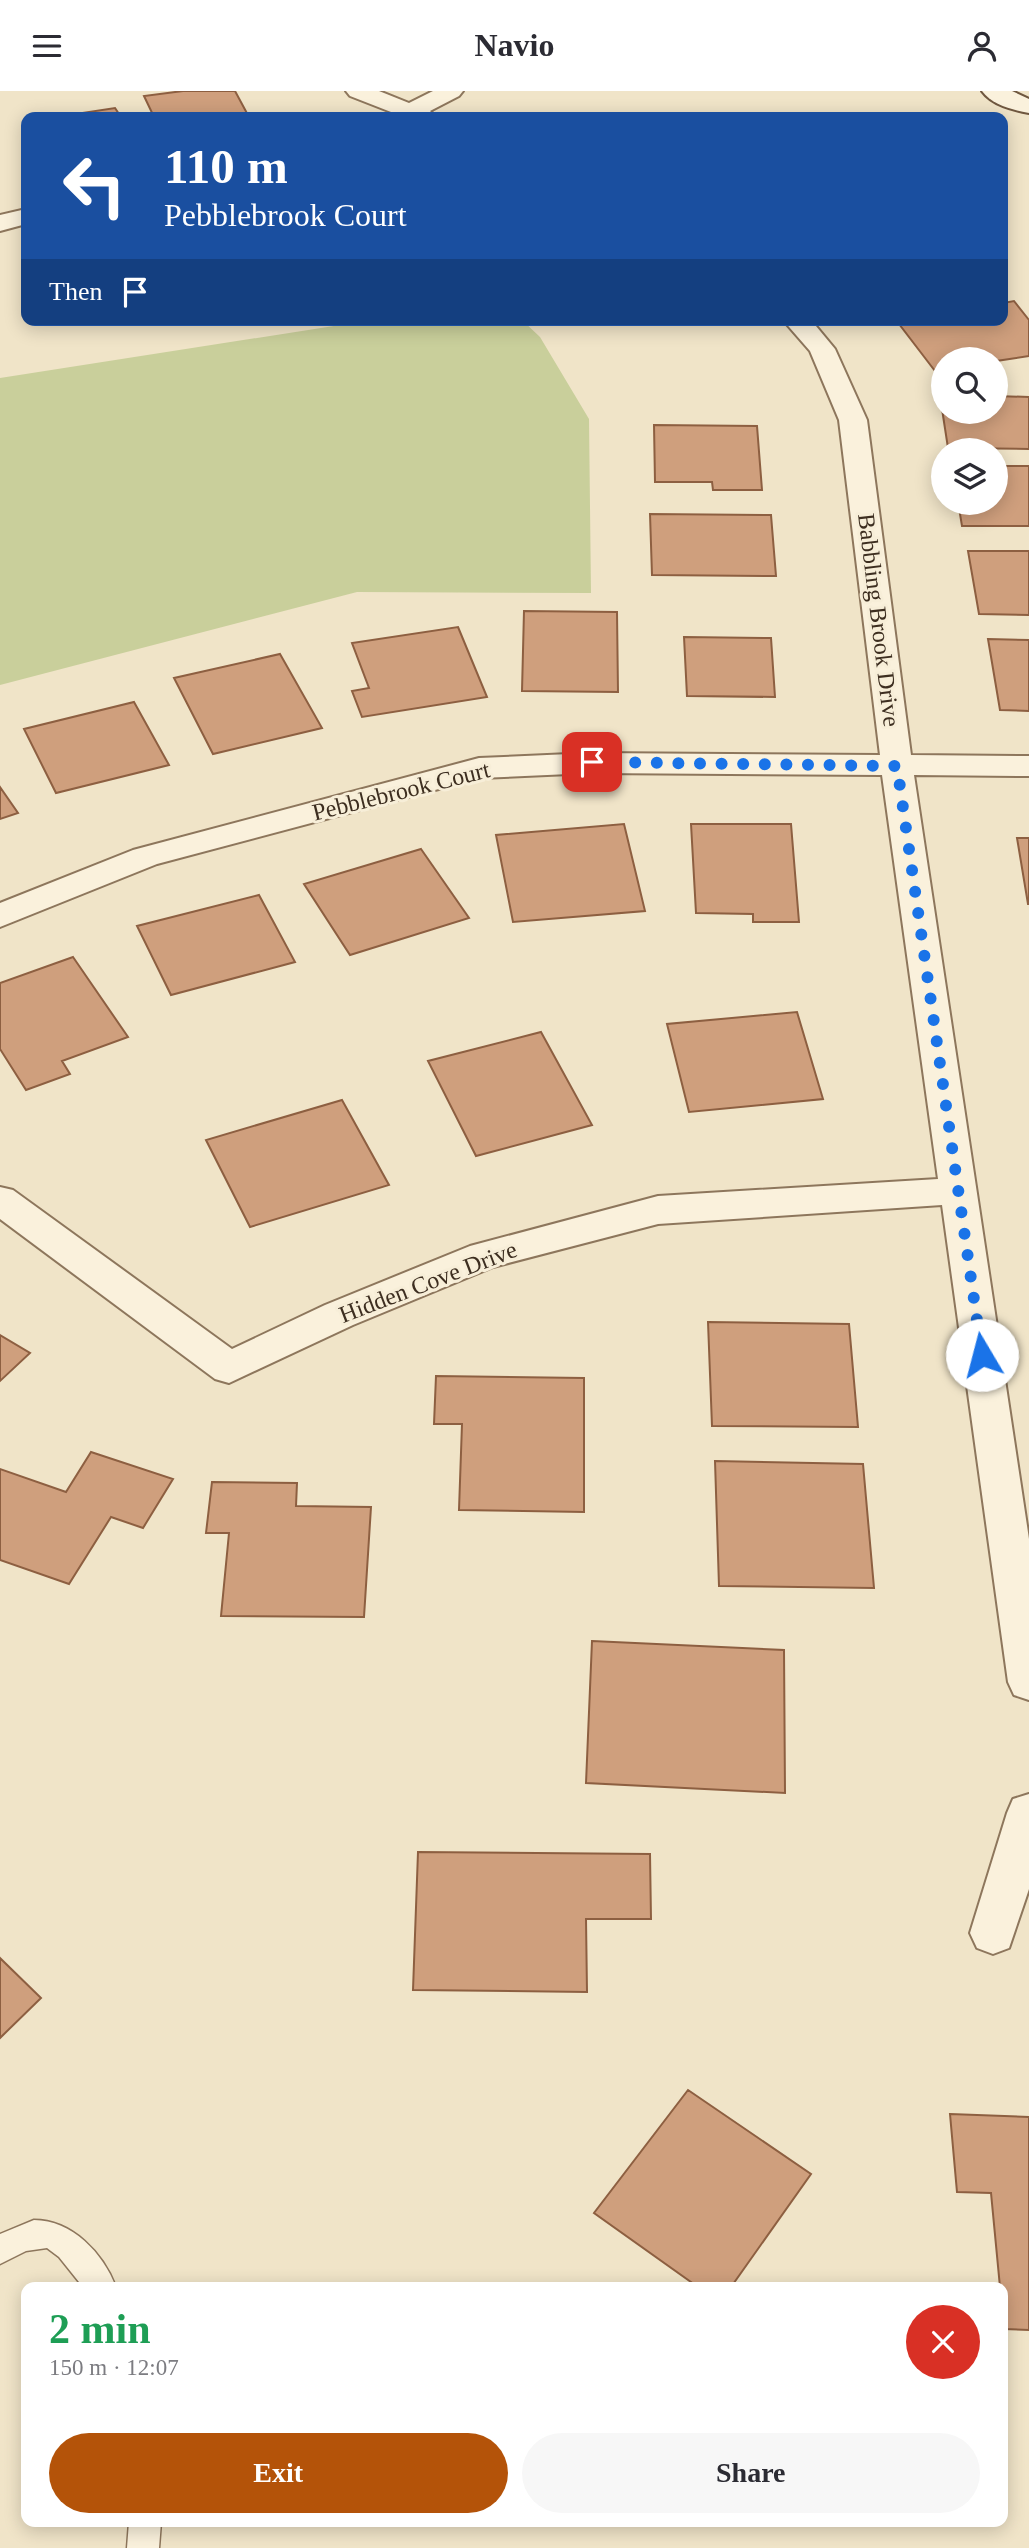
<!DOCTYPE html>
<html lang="en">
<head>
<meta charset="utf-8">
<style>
	:root { --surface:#fff; --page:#f7f7f7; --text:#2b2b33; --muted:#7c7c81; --accent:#b45309 }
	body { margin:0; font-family:"Times New Roman",serif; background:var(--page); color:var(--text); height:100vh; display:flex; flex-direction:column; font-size:26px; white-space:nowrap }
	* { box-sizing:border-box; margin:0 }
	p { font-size:23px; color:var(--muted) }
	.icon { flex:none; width:38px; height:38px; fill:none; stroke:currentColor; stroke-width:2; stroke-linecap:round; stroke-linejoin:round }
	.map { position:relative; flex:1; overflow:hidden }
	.sheet { position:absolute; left:21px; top:2191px; width:987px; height:245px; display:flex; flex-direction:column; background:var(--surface); border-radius:14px; box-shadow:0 4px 18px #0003 }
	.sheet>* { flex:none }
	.top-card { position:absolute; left:21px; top:21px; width:987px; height:214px; border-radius:14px; box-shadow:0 4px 18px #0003; background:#1a4fa0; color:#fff; overflow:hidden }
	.tools { position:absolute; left:931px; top:256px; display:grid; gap:14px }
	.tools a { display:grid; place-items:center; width:77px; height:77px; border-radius:50%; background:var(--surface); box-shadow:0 4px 18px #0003; font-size:35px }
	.pin { position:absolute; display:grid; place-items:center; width:60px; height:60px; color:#fff; margin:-30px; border-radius:14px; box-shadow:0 4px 10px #0006 }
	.me { position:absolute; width:77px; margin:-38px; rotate:352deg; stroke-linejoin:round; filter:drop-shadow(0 0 5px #0008) }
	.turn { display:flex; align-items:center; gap:24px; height:147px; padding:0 28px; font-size:32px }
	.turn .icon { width:91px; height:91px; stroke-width:2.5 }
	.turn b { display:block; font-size:49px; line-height:60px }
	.then { display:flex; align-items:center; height:66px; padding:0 28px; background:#0003; gap:14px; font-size:26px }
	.round { display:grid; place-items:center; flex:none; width:74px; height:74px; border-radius:37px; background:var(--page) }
	.overview { display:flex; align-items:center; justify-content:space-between; height:119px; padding:0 28px }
	h1 { font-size:42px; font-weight:600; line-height:52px; color:#1e9e55 }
	.cta { display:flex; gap:14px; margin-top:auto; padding:14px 28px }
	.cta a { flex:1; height:80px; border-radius:42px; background:var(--accent); color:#fff; font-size:28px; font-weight:600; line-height:80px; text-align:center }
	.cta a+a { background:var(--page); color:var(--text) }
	header { display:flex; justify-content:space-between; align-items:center; height:91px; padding:0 28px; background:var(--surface); font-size:32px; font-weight:600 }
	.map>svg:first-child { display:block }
	.green { fill:#c9cf9b }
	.building { fill:#cf9f7d; stroke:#8d5f41; stroke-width:2 }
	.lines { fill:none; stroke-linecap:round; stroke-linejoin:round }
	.lane-casing { stroke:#8d765c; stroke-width:3 }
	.street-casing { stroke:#8d765c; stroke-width:4 }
	.secondary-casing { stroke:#6f573f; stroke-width:4 }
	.lane { fill:#faf1dc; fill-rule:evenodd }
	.street { fill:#faf1dc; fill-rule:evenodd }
	.secondary { fill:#faf1dc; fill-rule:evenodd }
	.route { stroke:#1a73e8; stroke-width:12; stroke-dasharray:0 21.6 }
	.labels { text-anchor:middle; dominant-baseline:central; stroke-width:6; stroke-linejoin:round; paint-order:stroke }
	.street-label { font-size:24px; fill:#3d2e20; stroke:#f7eed8 }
</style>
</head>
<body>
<header><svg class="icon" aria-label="menu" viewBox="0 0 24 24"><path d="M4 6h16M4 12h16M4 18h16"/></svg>Navio<svg class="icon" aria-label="person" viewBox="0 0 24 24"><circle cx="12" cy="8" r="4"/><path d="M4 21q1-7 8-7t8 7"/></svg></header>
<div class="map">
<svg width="1029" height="2457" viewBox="0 0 1029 2457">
	<rect width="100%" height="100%" fill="#f0e4c8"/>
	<path class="green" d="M372,229H522L540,246L589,328L591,502L357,501L0,594V287Z"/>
	<path class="building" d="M183,0H235L249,26H154L144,5Z
		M115,17L121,26H56Z
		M1014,210L1029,229V265L996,270V268H943V279L935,280L896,229H1003V212Z
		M940,305H943V320H996V305L1029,306V358L948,357Z
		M654,334L757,335L762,399H713L712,391H655Z
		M996,375H1029V435H962L958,411H996Z
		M650,423L771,424L776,485L652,484Z
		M968,460H1029V524L979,523Z
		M524,520L617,521L618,601L522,600Z
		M458,536L487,606L362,626L352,600L369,597L352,552Z
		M684,546L771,547L775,606L687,605Z
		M988,548L1029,549V620L1000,619Z
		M280,563L322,637L213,663L174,587Z
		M134,611L169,674L56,702L24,638Z
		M0,696L18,722L0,728Z
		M624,733L645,820L513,831L496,744Z
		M691,733H791L799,831H753V823L696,822Z
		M1017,747H1029V813H1028Z
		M421,758L469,827L350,864L304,793Z
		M259,804L295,871L171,904L137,835Z
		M73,866L128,946L62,970L70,983L26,999L0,958V892Z
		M797,921L823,1008L689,1021L667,933Z
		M541,941L592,1034L476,1065L428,970Z
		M342,1009L389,1094L250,1136L206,1049Z
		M708,1231L849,1233L858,1336L712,1335Z
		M0,1244L30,1262L0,1290Z
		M436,1285L584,1287V1421L459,1419L462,1333H434Z
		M91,1361L173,1388L143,1437L111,1426L69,1493L0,1469V1378L66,1401Z
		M715,1370L863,1373L874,1497L719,1495Z
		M212,1391L297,1392L296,1415L371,1416L364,1526L221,1525L229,1442H206Z
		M592,1550L784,1559L785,1702L586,1692Z
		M418,1761L650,1763L651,1828H586L587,1901L413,1899Z
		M0,1867L41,1907L0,1947Z
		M688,1999L811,2083L731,2196H698L594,2122Z
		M950,2023L1029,2026V2239L1004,2238L1003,2196H1000L991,2102L957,2101Z"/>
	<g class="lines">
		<defs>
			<path id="lane" d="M34,2129C72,2129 103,2162 116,2196H83L59,2166L47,2157L26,2160L0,2173V2143Z
				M129,2431H161L159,2457H127Z"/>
			<path id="street" d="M346,0H379L409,12L433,0H463L459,5L430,20L436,26H388L391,21L350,5Z
				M26,118V133L0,140V124Z
				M783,229H811L835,258L867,329L911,664L1029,665V685L914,684L1029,1448V1609L1014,1604L1008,1591L942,1114L658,1133L493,1176L353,1234L229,1292L215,1288L0,1128V1096L13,1099L232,1258L325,1214L470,1155L658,1105L938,1088L882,684L592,682L480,687L157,773L0,836V812L133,759L479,667L592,662L880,664L839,329L810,260Z
				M1029,1703V1798L1009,1857L993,1863L977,1857L970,1842L1007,1722L1013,1708Z"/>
			<path id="secondary" d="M982,0H1012L1029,8V22C1013,19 992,14 982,0Z"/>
		</defs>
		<use href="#lane" class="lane-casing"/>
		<use href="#street" class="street-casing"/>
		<use href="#secondary" class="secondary-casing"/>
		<use href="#lane" class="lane"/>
		<use href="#street" class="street"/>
		<use href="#secondary" class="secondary"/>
	</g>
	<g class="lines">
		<path class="route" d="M592,671L897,675L982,1264"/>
	</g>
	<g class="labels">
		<g class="street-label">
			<text transform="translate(879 529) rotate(83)">Babbling Brook Drive</text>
			<text transform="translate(401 700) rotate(-14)">Pebblebrook Court</text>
			<text transform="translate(428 1191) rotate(-21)">Hidden Cove Drive</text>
		</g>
	</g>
</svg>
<div class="tools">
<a><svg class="icon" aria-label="search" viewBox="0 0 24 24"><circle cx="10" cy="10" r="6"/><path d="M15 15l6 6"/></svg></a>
<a><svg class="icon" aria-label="layers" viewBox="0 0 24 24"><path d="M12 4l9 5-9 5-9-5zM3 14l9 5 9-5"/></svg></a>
</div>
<div class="pin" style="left:592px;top:671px;background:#d93025"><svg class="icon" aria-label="arrive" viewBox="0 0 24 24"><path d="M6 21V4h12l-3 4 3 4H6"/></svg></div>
<svg class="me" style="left:982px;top:1264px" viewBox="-20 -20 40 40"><circle r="19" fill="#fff"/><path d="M0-13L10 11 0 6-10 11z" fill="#1a73e8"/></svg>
<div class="top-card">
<div class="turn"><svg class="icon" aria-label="left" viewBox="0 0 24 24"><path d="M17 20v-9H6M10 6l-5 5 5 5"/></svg><div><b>110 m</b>Pebblebrook Court</div></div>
<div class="then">Then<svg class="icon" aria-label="arrive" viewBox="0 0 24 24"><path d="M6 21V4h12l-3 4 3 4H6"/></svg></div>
</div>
<section class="sheet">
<div class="overview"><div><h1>2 min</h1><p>150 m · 12:07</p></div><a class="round" style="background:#d93025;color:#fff"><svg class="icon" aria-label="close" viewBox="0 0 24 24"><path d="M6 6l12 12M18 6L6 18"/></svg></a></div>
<div class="cta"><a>Exit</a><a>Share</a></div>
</section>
</div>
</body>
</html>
